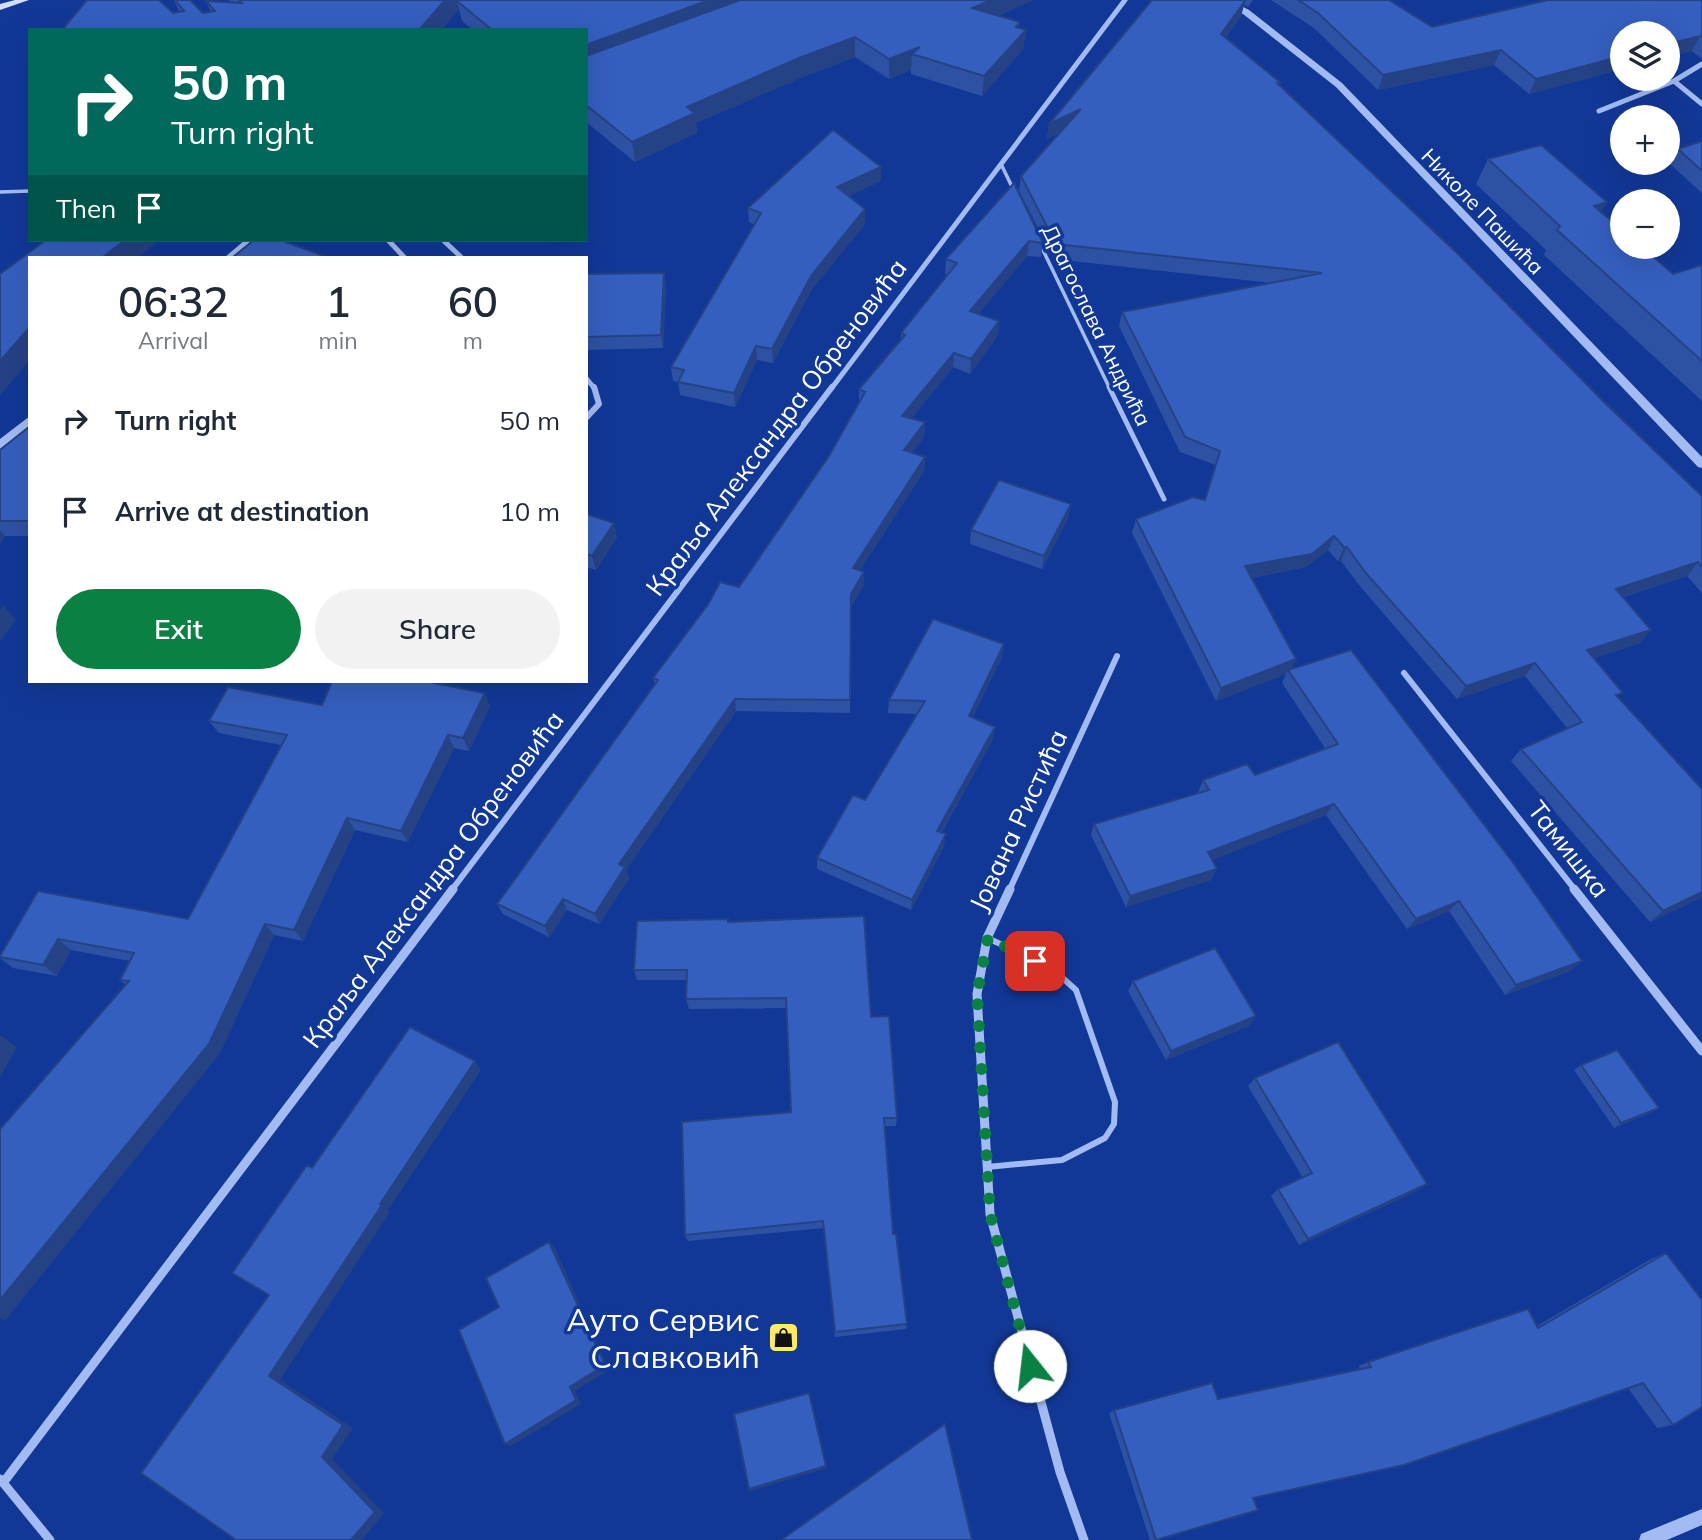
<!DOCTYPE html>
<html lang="en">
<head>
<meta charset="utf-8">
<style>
	:root { --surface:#fff; --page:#f2f2f3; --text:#1f2937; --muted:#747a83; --accent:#0b8043 }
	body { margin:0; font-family:Mulish,sans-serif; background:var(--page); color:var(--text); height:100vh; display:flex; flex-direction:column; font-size:26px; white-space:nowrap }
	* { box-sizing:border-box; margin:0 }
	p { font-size:23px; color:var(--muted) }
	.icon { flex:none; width:38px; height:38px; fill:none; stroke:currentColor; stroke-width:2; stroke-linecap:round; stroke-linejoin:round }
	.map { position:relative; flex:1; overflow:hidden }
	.details { position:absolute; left:28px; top:256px; width:560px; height:427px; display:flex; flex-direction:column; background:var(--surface); border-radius:0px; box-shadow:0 7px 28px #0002 }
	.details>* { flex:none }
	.banner { position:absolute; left:28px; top:28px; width:560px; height:214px; border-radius:0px; box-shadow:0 7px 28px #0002; background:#00695c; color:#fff; overflow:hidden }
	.buttons { position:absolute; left:1610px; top:21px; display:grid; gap:14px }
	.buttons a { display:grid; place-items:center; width:70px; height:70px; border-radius:50%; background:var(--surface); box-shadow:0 7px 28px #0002; font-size:35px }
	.pin { position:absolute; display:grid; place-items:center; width:60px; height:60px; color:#fff; margin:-30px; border-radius:14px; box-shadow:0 4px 10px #0006 }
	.me { position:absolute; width:77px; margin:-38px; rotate:344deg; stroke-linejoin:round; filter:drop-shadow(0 0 5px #0008) }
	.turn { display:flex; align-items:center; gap:24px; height:147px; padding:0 28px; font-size:32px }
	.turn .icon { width:91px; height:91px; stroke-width:2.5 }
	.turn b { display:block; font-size:49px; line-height:60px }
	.then { display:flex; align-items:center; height:66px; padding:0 28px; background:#0003; gap:14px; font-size:26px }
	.eta { display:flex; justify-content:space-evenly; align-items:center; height:119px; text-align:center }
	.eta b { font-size:42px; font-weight:600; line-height:49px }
	.cta { display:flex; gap:14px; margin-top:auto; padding:14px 28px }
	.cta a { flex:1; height:80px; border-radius:42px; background:var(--accent); color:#fff; font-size:28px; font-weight:600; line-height:80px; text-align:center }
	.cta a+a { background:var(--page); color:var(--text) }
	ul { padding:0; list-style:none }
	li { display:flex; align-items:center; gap:21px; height:91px; padding:0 28px }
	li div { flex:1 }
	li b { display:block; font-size:26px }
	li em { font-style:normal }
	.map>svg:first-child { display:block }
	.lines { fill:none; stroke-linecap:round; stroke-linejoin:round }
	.service-far2 { stroke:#a3bbf3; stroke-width:3.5 }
	.service-far1 { stroke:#a3bbf3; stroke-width:5 }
	.service { stroke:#a3bbf3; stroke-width:6 }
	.minor-far2 { stroke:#a3bbf3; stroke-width:5 }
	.minor-far1 { stroke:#a3bbf3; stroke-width:6 }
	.minor { stroke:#a3bbf3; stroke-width:9 }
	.tertiary { fill:#a3bbf3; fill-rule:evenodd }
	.secondary { fill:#d2defd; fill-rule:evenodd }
	.wall { fill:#2e52a3 }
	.shaded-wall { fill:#254285 }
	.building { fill:#355fbe; stroke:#254285; stroke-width:2 }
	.route { stroke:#0b8043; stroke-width:12; stroke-dasharray:0 21.6 }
	.labels { text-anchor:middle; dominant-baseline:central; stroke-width:7; stroke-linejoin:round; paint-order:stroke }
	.far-street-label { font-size:21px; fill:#fff; stroke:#123897 }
	.street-label { font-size:26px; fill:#fff; stroke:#123897 }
	.near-poi-label { font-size:32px; fill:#fff; stroke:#123897; text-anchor:end }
</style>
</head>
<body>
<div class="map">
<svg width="1702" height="1540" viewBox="0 0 1702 1540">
	<rect width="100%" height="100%" fill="#123897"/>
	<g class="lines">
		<path class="service-far2" d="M1001,164L1015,193
			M0,192L30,191
			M1041,246L1110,389"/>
		<path class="service-far1" d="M1109,387L1164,499"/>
		<path class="service" d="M987,938L1048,965L1076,990L1115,1102L1114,1124L1105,1138L1062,1160L987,1167"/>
		<path class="minor-far2" d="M1674,81L1702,104
			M1599,111L1674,81L1702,64
			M388,240L404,257
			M443,240L461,257
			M586,378L595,389
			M831,389L1125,0"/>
		<path class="minor-far1" d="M586,418L599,404L594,387
			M1404,673L1576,891
			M451,891L832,387
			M1009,891L1117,656"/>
		<path class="minor" d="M1010,889L987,938L977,994L990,1214L1060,1472L1084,1540
			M1574,889L1702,1051
			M0,1479L50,1540
			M3,1483L453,889"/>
		<path class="tertiary" d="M1220,0H1230L1249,10L1342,83L1702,457V468L1698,467L1336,87L1243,14Z
			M245,240H255L235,257H225Z
			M30,416V426L0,449V439Z
			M1702,1509V1525L1667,1540H1639L1641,1534Z"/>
		<path class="secondary" d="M15,0H29L0,10V4Z"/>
	</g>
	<path class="wall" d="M87,0H159L173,13L179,12L174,0H190L203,13L211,12L206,1L231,3L229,0H1033L998,16L1020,22L1019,28L1026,30L1023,49L982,96L911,74V70L889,79L855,57L800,78L696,123L697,133L635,162L586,122V30H473L462,21L459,9L441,30H62Z
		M1152,0H1253L1248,7L1244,5L1241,16L1226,37L1280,82V85L1702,496V593L1687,576L1623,597L1640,643L1594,658L1618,698L1702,897L1650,922L1511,761L1521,749L1567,728L1525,676L1457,699L1359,585L1341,561H1338L1328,550L1306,567L1251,578L1292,669L1582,961L1570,971L1505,995L1449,911L1407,929L1326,815L1212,860L1217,869L1211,880L1126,907L1091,835L1094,824L1198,793L1203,780L1255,775L1325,748L1282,683L1286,674L1216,701L1132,533L1136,519L1205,500L1216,465L1180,452L1119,326L1122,312L1271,283L1054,259L1019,191L1021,176L1059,133L1047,139L1049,124Z
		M1271,0H1389L1432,27L1702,0V59L1692,51L1668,57V33H1622V69L1529,94L1494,65L1378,90L1314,28Z
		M1702,141V193L1670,164L1678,149Z
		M1488,159L1601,212L1673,274L1702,265V401L1544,255L1546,250L1476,184Z
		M881,181L849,196L865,224L811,290L773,363L757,360L735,407L680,395L678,382L673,381L671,367L755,225L749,222L748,208Z
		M1014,183L1043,243L1041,257L1027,256L978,314L999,321L998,335L970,374L953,367L911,419L925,422L924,437L912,452L925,457L924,471L860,570L864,572V585L851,607L850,713L736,711L626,870L629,878L599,924L567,910L549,937L503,914L497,904L655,685L653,678L739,587L829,456L859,403V389L901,340V333L948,275L945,274L946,259Z
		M586,274L666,286L663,348L586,350Z
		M30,426V536H5L0,543V450Z
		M1071,504L1068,518L1042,569L970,544L971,530Z
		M586,514L617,537L596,570L586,567Z
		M1004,644L1002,657L972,718L993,739L942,832L944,846L911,910L817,869V858L865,800L917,714L888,713L889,700Z
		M332,681H445L443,685L490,706L469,751L454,748L408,842L355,830L303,941L274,935L220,1053L5,1320L0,1318V1129L126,985L120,980L130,961L71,950L57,976L13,968L0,958L38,891L188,919L281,745L219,733L209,721L322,705Z
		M729,922L871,1017L897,1118L896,1126H885L893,1234L907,1324L906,1329L835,1337L824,1228L688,1241L685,1235L791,1112L787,1008L689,1009L686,999L687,980H637L634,970Z
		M1133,981L1249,1026L1166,1060L1128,991Z
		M1581,1065L1659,1108L1652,1112L1614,1128L1574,1070Z
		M1255,1078L1427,1184L1417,1191L1299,1245L1271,1196L1278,1189L1303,1178L1248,1086Z
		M1666,1253L1673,1425L1657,1428L1628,1388L1253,1498L1156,1540H1150L1109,1413L1114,1410L1218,1399L1360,1369L1359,1366L1368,1362L1537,1326L1651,1259Z"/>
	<path class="shaded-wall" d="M445,0H462L457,1L459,9L441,30H419Z
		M709,0H764L586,66V45Z
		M991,0H1033L971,28L972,8Z
		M1245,1L1241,16L1217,49L1221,34Z
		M1020,22L1018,38L1026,30L1023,49L982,96L984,76Z
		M1700,36L1692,51L1668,57V44Z
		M855,37V57L800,78L696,123L697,133L635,162L632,142L687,107L799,58Z
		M920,47L912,54L911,70L889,79V59Z
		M1501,50L1494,65L1378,90L1383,75Z
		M1622,56V69L1529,94L1536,79Z
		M1081,109L1079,124L1047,139L1049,124Z
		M881,167V181L837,202V187Z
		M1607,202L1593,227L1594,206Z
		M865,209V224L811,290L773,363L772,349L811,276Z
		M125,240H160L138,257H103Z
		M1029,241L1027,256L969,325L970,311Z
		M664,273L666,286L663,348L661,335Z
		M999,321L998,335L970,374L971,359Z
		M30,327V360L0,395V361Z
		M756,346L757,360L735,407L734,393Z
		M954,353L953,367L902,430V416Z
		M925,422L924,437L904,464V450Z
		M925,457L924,471L853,581V568Z
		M1071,504L1068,518L1042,569L1044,556Z
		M614,523L617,537L596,570L592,556Z
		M0,530L5,536L0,543Z
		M1334,536L1328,550L1306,567L1240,580L1245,566Z
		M1344,547H1347L1341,561H1338Z
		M1698,562L1687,576L1605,602L1616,589Z
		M864,572V585L851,607L850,713L851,594Z
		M3,605L16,620L0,641V610Z
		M1651,630L1640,643L1577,664L1587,650Z
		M1004,644L1002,657L967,728L969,716Z
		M1296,659L1290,673L1288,670L1286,674L1216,701L1221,688Z
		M1535,663L1525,676L1457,699L1466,686Z
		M434,681H445L439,696L433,683Z
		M485,693L490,706L469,751L463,738Z
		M735,699L736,711L626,870L629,878L599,924L595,914L619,864Z
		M995,727L993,739L936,842L937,831Z
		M448,735L454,748L408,842L401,831Z
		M1334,804L1326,815L1203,864L1208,852Z
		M347,818L355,830L303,941L294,930Z
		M946,834L944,846L911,910L912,900Z
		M1217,869L1211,880L1126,907L1130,896Z
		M1702,892V897L1650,922L1663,911Z
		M563,899L567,910L549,937L545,926Z
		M1459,901L1449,911L1407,929L1416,919Z
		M265,924L274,935L220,1053L5,1320L0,1318V1300Z
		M58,939L71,950L57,976L43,965Z
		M1582,961L1570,971L1505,995L1516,985Z
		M1256,1016L1249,1026L1166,1060L1171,1051Z
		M0,1035L17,1047L0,1077Z
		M475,1061L481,1070L388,1210L390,1212L280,1380L353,1428L332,1459L384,1513L362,1540H351L322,1457L269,1376L380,1204Z
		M1659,1108L1652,1112L1614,1128L1621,1123Z
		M1427,1184L1417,1191L1299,1245L1308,1239Z
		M549,1242L555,1248L609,1370L575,1391L581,1404L511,1446L505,1444L570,1387Z
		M826,1466L827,1468L751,1491L749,1489Z"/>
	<path class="building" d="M87,0H159L173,13L184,11L175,0H190L203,13L215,11L206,1L242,3L239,0H445L419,30H62Z
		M458,0H709L586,45V30H492L457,1Z
		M740,0H991L972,8L1020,22L1016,27L1026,30L984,76L912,54L920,47L889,59L855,37L799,58L687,107L695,113L632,142L586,105V56Z
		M1152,0H1243L1245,1L1221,34L1280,82L1277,83L1459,255L1605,403L1702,496V567L1698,562L1616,589L1651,630L1587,650L1623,693L1616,695L1702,789V892L1663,911L1521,749L1582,722L1535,663L1466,686L1365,572L1347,547H1344L1334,536L1312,554L1245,566L1296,659L1221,688L1136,519L1193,497L1205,500L1220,451L1185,437L1122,312L1322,273L1056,244L1021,176L1081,109L1049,124Z
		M1298,0H1389L1432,27L1548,0H1702V37L1700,36L1668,44V33H1622V56L1536,79L1501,50L1383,75L1318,13Z
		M833,130L881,167L837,187L865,209L811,276L772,349L756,346L734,393L678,382L684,370L671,367L761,213L748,208Z
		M1702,141V171L1678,149Z
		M1541,145L1607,202L1594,206L1622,230V247H1642L1673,274L1702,265V361L1557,230L1560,226L1488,159Z
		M1014,183L1043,243L1029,241L970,311L999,321L971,359L954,353L902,416L925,422L904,450L925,457L853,568L864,572L851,594L850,700L735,699L619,864L625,867L595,914L563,899L545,926L497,904L658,680L653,678L709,603L720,582L739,587L829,456L865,392L859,389L905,335L901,333L957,263L946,259Z
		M46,240H125L103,257H30V327L0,361V274Z
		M254,240H280L327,257H233Z
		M664,273L661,335L586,337V274Z
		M30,426V521H0V450Z
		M999,480L1071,504L1044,556L971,530Z
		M586,514L614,523L592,556L586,554Z
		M933,619L1004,644L969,716L995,727L937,831L946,834L912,900L817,858L853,795L865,800L925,701L889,700Z
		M1351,650L1514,864L1582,961L1516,985L1459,901L1416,919L1334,804L1208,852L1217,869L1130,896L1094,824L1209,790L1203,780L1247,764L1255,775L1338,744L1288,670Z
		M332,681H434L433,683L485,693L463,738L448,735L401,831L347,818L294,930L265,924L209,1044L0,1300V1129L129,981L120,980L134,953L58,939L43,965L0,957V956L38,891L188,919L287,735L209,721L228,687L322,705Z
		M864,916L871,1017L889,1016L897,1118H884L893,1234H896L907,1324L835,1332L823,1221L685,1235L682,1122L791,1112L786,998L686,999L687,970H634L637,921L728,919V922Z
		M1215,948L1256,1016L1171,1051L1133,981Z
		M410,1027L475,1061L380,1204L382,1205L269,1376L343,1425L322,1457L375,1512L351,1540H236L141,1473L269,1295L232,1273L307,1165L312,1168Z
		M1338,1042L1427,1184L1308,1239L1278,1189L1312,1173L1255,1078Z
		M1617,1050L1659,1108L1621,1123L1581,1065Z
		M549,1242L605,1365L570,1387L576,1400L505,1444L459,1330L499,1307L486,1278Z
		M1666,1253L1702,1300V1407L1673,1425L1643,1383L1404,1465L1253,1498L1258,1510L1156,1540L1114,1410L1212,1383L1218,1399L1371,1367L1368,1362L1528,1309L1538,1328Z
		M809,1393L826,1466L749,1489L734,1414Z
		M945,1424L972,1540H781Z"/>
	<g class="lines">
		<path class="route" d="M1030,1366L990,1214L977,994L988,938L1035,961"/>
	</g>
	<defs>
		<symbol id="shop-square" viewBox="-11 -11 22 22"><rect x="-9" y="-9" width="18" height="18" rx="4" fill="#ffe965" stroke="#123897"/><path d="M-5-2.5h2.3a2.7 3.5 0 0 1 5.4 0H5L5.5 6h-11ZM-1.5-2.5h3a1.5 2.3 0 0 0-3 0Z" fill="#111"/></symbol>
	</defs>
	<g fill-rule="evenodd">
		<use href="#shop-square" x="766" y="1320" width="35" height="35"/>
	</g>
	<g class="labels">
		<g class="far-street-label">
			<text transform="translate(1483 211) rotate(46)">Николе Пашића</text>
			<text transform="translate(1097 325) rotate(64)">Драгослава Андрића</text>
		</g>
		<g class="street-label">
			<text transform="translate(776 427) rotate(-53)">Краља Александра Обреновића</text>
			<text transform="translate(1018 820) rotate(-65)">Јована Ристића</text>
			<text transform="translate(1569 849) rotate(52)">Тамишка</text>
			<text transform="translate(433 879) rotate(-53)">Краља Александра Обреновића</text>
		</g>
		<g class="near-poi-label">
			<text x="760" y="1319">Ауто Сервис<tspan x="760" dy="37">Славковић</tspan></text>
		</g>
	</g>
</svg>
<div class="buttons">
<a><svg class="icon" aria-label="layers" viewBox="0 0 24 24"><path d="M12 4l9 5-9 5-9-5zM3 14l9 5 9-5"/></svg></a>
<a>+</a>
<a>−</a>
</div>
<div class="pin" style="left:1035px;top:961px;background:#d93025"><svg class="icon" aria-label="arrive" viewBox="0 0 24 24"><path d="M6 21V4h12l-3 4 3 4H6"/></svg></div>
<svg class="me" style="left:1030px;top:1366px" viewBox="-20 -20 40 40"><circle r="19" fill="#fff"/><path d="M0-13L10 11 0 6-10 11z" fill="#0b8043"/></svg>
<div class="banner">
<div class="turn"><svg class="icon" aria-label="right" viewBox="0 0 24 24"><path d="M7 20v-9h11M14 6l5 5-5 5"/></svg><div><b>50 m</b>Turn right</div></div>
<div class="then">Then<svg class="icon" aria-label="arrive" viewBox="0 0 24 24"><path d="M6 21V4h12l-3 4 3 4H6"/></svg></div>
</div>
<section class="details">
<div class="eta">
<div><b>06:32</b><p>Arrival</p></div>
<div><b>1</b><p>min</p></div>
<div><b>60</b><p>m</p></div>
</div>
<ul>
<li><svg class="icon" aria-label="right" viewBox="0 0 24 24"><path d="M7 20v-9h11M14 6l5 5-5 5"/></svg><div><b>Turn right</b></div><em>50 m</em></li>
<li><svg class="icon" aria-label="arrive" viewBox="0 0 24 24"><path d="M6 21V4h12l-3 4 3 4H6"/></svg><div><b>Arrive at destination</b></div><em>10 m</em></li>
</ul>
<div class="cta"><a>Exit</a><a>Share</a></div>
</section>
</div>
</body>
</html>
